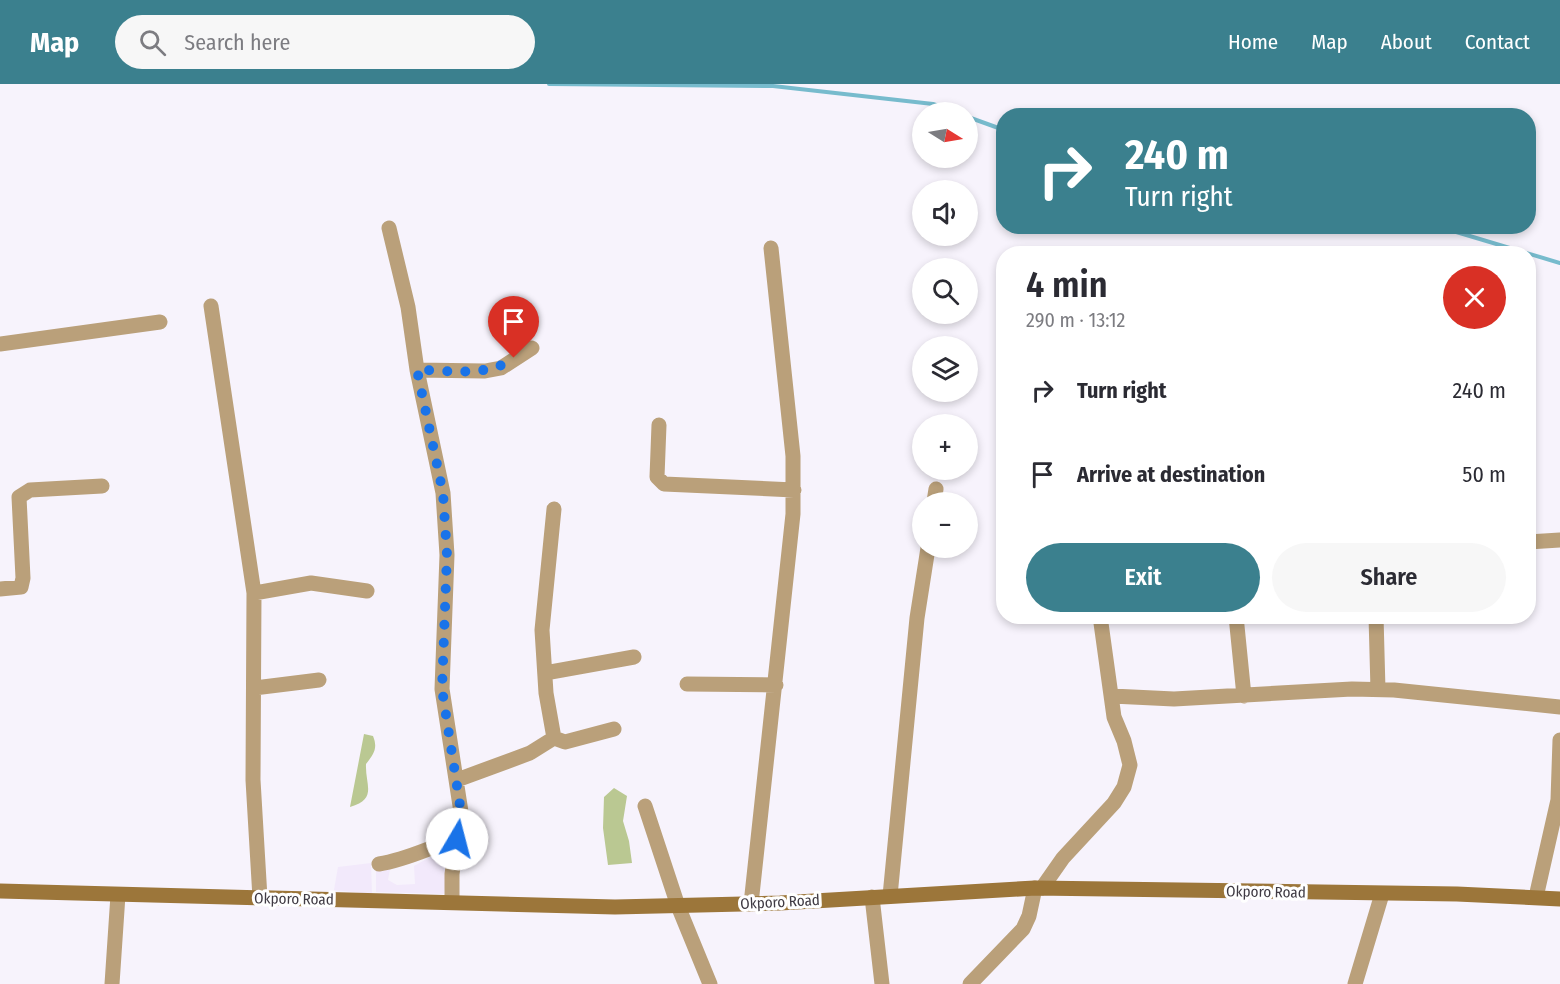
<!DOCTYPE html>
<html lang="en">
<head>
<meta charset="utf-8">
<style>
	:root { --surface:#fff; --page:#f7f7f7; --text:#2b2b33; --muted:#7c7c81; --accent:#3b808e }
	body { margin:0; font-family:"Fira Sans Condensed",sans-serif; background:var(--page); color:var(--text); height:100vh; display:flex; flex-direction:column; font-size:22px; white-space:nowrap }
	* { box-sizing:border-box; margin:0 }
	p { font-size:20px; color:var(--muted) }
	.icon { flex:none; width:33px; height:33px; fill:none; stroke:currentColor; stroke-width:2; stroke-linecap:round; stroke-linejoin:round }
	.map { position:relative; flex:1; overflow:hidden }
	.sheet { position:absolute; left:996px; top:162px; width:540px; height:378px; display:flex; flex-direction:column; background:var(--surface); border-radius:24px; box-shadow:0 3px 9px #0003 }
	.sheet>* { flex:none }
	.hud { position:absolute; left:996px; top:24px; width:540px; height:126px; border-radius:24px; box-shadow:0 3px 9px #0003; background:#3b808e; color:#fff; overflow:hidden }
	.needle { width:39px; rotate:101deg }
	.controls { position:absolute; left:912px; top:18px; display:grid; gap:12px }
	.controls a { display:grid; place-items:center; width:66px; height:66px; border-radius:50%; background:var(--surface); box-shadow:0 3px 9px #0003; font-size:30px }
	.pin { position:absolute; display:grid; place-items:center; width:51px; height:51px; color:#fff; margin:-62px -26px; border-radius:50% 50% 50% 0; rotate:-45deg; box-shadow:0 0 6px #0007 }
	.pin .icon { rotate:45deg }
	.me { position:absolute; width:66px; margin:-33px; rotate:8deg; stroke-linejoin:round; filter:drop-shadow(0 0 4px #0008) }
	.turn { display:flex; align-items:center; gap:21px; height:126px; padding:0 30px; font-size:27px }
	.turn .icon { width:78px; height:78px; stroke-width:2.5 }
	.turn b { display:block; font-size:42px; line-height:51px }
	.round { display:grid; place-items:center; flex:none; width:63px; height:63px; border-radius:32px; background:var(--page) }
	.summary { display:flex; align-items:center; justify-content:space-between; height:102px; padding:0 30px }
	h1 { font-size:36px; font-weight:600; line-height:45px }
	.button { display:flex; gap:12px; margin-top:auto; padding:12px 30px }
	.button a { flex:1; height:69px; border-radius:36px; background:var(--accent); color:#fff; font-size:24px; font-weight:600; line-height:69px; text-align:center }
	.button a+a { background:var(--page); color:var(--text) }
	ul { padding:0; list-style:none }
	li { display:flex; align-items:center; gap:18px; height:84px; padding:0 30px }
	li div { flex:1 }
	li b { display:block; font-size:22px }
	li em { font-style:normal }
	header { display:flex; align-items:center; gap:36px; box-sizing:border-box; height:84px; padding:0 30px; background:var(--accent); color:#fff }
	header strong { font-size:28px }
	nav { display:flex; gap:33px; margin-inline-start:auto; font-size:21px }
	.search { width:420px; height:54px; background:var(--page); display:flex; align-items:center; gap:15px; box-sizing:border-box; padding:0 21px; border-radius:33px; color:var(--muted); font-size:22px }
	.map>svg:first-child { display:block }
	.built { fill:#f2e9fb }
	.forest { fill:#bac892 }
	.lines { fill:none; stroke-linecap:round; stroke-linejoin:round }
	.stream { stroke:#77bbcd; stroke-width:4 }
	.street { stroke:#baa07a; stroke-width:15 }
	.secondary { stroke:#9c763a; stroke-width:15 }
	.route { stroke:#1a73e8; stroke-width:10; stroke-dasharray:0 18 }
	.labels { text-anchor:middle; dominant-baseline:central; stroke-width:6; stroke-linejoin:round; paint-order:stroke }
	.street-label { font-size:15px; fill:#3f3a43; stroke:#fff }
</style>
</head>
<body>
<header>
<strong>Map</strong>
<div class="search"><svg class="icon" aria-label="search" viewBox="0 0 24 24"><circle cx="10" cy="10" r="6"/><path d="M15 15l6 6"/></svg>Search here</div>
<nav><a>Home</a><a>Map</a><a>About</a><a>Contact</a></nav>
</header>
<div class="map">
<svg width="1560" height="900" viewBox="0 0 1560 900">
	<rect width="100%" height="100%" fill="#f7f3fc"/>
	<path class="built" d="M450,762L444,810L376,808V786L390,785L388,796L397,801L415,800L414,782Z
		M371,779L372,810L334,806L338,783Z"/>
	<path class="forest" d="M364,650L373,652C378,664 374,670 366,680C365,701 378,715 350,723Z
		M614,704L627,712L623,737L629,757L632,779L608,781L603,744L604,713Z"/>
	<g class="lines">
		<path class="stream" d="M549,0L773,2L933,20L955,28
			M968,33L1004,46
			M1423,142L1453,147L1560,179"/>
		<path class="street" d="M389,144L408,223L417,286L443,409L447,471L442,605L461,728L452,790V818
			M211,222L254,509L253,696L260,814
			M0,260L160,238
			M417,286L485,287L501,284L532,264
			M659,341L657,393L664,400L794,406
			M934,418L936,405
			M1528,458L1560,456
			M0,505L21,503L23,494L19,413L30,406L102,402
			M254,509L311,499L367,507
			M1236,532L1244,612
			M1376,532L1378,606
			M545,589L634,573
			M687,600L776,601
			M254,604L319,596
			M1112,612L1174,615L1352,605L1394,606L1560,623
			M554,654L565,658L614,645
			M457,696L530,669L554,654L546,609L542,546L554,425
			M645,722L678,822L710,900
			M379,780C407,776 430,763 457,755
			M1042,804L1063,774L1114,719L1124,703L1130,681L1124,657L1114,633L1100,532
			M890,812L917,534L928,464
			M872,813L882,900
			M1536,813L1558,716L1560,656
			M751,820L793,430V372L771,164
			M112,900L118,811
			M970,900L1023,845L1029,832L1035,804
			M1355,900L1382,810"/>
		<path class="secondary" d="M0,807L615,823L780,819L1035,804L1457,810L1560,815"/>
	</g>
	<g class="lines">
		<path class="route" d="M457,755L461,728L442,605L447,471L443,409L417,286C449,286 487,294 514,274"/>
	</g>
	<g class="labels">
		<g class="street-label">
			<text transform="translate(1266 808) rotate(1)">Okporo Road</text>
			<text transform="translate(294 815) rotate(1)">Okporo Road</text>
			<text transform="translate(780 818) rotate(-3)">Okporo Road</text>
		</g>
	</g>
</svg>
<div class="controls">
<a><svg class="needle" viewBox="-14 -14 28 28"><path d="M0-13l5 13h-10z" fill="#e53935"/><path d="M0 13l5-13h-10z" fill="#7c7c81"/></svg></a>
<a><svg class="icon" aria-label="sound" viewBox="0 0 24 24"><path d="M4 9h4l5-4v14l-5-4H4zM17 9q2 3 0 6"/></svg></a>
<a><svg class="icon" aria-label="search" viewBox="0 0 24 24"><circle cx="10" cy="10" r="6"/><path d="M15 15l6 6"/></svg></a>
<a><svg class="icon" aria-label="layers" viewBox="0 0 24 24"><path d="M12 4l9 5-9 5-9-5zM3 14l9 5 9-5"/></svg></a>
<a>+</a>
<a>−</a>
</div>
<div class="pin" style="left:514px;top:274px;background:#d93025"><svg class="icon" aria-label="arrive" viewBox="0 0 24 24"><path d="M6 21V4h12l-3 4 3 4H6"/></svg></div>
<svg class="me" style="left:457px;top:755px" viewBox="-20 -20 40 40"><circle r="19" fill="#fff"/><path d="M0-13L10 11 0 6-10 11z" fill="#1a73e8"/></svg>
<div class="hud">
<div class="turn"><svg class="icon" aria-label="right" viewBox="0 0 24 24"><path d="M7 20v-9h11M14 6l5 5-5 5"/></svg><div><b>240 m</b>Turn right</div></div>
</div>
<section class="sheet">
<div class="summary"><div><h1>4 min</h1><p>290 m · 13:12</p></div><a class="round" style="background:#d93025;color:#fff"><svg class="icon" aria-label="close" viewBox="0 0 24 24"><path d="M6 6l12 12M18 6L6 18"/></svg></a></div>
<ul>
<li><svg class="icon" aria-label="right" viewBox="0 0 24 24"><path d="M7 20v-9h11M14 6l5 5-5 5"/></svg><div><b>Turn right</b></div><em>240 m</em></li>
<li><svg class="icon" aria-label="arrive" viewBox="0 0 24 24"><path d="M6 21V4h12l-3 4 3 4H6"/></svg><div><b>Arrive at destination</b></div><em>50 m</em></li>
</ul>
<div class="button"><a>Exit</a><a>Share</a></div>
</section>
</div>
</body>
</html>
